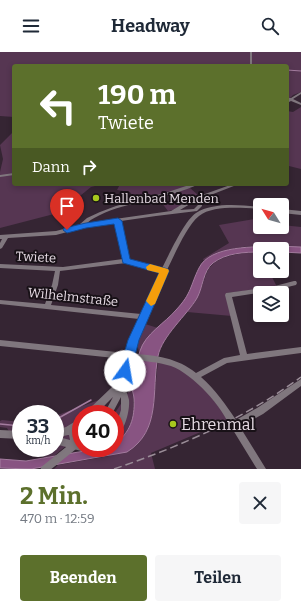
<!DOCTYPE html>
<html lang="de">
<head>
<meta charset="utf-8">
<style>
	:root { --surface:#fff; --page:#f6f6f7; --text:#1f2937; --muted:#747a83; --accent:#5c702c }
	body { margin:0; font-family:Bitter,serif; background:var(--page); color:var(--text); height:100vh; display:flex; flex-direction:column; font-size:15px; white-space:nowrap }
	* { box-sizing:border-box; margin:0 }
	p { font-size:13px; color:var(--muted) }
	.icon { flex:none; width:22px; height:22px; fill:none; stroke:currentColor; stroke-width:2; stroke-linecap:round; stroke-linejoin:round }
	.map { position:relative; height:417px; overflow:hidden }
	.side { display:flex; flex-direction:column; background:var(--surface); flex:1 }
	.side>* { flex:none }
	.hud { position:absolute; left:12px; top:12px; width:277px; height:122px; border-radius:4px; box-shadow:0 2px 6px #0003; background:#5c702c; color:#fff; overflow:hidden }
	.needle { width:26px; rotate:307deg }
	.controls { position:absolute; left:253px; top:146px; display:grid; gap:8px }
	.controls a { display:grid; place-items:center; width:36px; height:36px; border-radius:4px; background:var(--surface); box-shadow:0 2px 6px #0003; font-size:20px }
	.speed { position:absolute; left:12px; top:353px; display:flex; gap:8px; font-size:20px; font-weight:700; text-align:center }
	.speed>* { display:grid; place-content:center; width:52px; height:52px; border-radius:50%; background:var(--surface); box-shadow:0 2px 6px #0003; line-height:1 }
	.speed small { font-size:10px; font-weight:400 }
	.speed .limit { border:6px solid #d22; background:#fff; color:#111 }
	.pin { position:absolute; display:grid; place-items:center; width:34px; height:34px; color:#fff; margin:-41px -17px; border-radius:50% 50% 50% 0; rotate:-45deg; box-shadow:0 0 4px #0007 }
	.pin .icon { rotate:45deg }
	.me { position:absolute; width:44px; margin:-22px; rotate:13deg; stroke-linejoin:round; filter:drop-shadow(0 0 3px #0008) }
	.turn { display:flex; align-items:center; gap:14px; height:84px; padding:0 20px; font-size:18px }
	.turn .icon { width:52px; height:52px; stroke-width:2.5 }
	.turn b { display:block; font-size:28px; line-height:34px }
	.then { display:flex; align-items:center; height:38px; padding:0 20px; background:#0003; gap:8px; font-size:15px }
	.round { display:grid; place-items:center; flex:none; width:42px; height:42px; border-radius:4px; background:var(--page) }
	.headline { display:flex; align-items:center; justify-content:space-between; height:68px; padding:0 20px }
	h1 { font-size:24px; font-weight:700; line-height:30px; color:var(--accent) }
	.primary-button { display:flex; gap:8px; margin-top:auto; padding:8px 20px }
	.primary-button a { flex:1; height:46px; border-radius:4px; background:var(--accent); color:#fff; font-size:16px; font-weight:700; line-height:46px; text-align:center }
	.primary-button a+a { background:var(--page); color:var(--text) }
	header { display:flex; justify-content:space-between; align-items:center; height:52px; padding:0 20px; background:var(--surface); font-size:18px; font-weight:700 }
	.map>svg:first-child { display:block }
	.green { fill:#563652 }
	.water { fill:#885482; stroke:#a47c9f }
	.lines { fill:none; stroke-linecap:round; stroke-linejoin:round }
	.stream-far1 { stroke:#a47c9f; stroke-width:1 }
	.stream { stroke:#a47c9f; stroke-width:1.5 }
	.minor { fill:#80777e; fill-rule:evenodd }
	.rail { stroke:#9a8d98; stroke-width:1.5; stroke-dasharray:8 4; stroke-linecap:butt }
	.minor-bridge { stroke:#80777e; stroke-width:8 }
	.route { fill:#1a73e8; stroke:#114b97 }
	.slow { fill:#f59e0b }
	.poi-dot { fill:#a7c71e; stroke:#181117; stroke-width:1.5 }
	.labels { text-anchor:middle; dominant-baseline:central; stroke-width:4; stroke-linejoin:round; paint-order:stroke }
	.poi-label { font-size:13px; fill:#e6dbe4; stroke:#181117; text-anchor:start }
	.street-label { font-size:13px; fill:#e6dbe4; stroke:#181117 }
	.near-poi-label { font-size:16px; fill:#e6dbe4; stroke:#181117; text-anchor:start }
</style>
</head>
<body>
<header><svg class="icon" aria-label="menu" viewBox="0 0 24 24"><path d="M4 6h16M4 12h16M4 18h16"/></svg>Headway<svg class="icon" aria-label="search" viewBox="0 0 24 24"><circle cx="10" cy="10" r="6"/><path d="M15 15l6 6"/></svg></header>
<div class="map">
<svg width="301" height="417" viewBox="0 0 301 417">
	<rect width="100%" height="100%" fill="#352533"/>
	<path class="green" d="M0,0H301V40L293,43L287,49V14H14V65L0,64Z
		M301,55V117L289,114L287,110V59L293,60Z
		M14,79V132H103L91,135L75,148L81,155L0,176V120L3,107L0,93Z
		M120,132H195L189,135L199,144L173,158L168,159L162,151L176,148L170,139L136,149L130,140L117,138Z
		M260,166V175H282V173L301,175V195C270,193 231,190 204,209L203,207L229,191L219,173Z
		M251,200H260V219H269L277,235L226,241L232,264L187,260C217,223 191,208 251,200Z
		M145,272L158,276L149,284L139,300L137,291Z
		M158,310L177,314L204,336L229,368L151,401L155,417H54L58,413L109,404L152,364Z
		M117,332L100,362H81V381L54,404L44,406V396H55V364L99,348Z
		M132,335C135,360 135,376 115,392L114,362C121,353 125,344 132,335Z
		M2,368L21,370V382L10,381L7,376L0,375V369Z"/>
	<path class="water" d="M278,194L301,195V201L282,200V197H260V200C245,200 226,201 213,211C203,219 203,235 197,246C187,263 162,284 158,304C151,339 162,378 127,400L31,417L0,416V407L26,409L102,396H115V392C130,380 135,367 134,347C134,343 132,339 132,335C133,324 136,310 140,299C145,282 165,271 176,258C192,241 190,234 199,216C210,193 256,195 278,194Z"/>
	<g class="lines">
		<path class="stream-far1" d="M287,18L301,19"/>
		<path class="stream" d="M55,368L91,348
			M0,372L21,374"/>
		<path class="minor" d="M250,0H252V14H250Z
			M301,40V42L293,47L301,51V53L291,49L287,51V49L289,46H291Z
			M14,121V123L0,125V123Z
			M192,132H198C192,136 183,138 175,141C151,148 106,155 87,171L171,159L191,147L233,132H239L195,149L180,158L194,157L198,153H202V154L197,159L156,164L121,169L128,208L162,216C169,203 184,169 196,161C213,150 241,153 260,155V157C243,156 213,153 199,164C187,173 174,204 167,218L168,219L164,224L147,264V265L145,267L133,302C155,303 178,306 196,321L224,306L240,303L225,243L226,241L271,235L294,229H296L297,231L296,233L271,239L232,245L247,302L301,295V301L227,311L201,325C215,337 226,353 236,368L257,356L301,327V334L263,362L240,375L266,417H257L233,378L231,377C223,355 193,322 171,314C158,310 144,309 131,308C130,313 125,328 125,332C125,337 128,343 129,348C130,358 125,380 115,384V373L118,367L121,358V345L112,362H104L113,345L96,362H86L87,359L111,336L118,333L124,307L0,294V288L126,301L139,267L0,252V248L45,252L52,233L55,219L0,216V212L63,215L123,207L116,170L86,175L56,183L8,186L2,196L0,197V191L2,187H0V183L56,179L79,173L87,166L100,160L116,154L168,140ZM126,211L161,220L141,262L51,253L58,233L60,219Z
			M282,157L301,159V163L282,161Z
			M81,366V375L77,378V384L81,389V396H85L84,398L81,399L55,392V378L66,375ZM69,383L70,388L59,385L68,383Z
			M0,378L21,379V387L0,386Z"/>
		<path class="rail" d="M114,417C181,394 244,367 301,325"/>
		<path class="minor-bridge" d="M45,417L81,388"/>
	</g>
	<path class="route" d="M118,166L122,169L130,207L168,217L169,219L139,288L131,319L129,323L125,325L121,323L119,319L128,288L159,221L123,211L114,172L86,176L67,181L63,178L64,176L86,171Z"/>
	<path class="slow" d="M150,212L168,217L169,219L155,252L151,254L146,249L159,221L147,218L146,215Z"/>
	<g class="poi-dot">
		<circle cx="96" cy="146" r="4"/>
		<circle cx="173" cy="372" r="4"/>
	</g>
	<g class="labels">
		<g class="poi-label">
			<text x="104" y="146">Hallenbad Menden</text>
		</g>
		<g class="street-label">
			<text transform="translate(36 205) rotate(3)">Twiete</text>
			<text transform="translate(73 245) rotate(6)">Wilhelmstraße</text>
		</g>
		<g class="near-poi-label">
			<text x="181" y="372">Ehrenmal</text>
		</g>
	</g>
</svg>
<div class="controls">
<a><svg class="needle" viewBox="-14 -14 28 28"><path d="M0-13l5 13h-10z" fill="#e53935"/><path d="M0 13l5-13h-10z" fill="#747a83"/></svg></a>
<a><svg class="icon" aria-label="search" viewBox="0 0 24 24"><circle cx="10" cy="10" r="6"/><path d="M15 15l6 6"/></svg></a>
<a><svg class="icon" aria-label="layers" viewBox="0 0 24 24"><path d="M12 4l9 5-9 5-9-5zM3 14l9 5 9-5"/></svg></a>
</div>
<div class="speed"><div>33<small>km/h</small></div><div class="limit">40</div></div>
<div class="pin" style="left:67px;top:178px;background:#d93025"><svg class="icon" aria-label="arrive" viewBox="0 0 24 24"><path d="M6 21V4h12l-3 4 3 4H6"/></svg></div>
<svg class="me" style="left:125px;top:319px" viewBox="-20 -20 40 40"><circle r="19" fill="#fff"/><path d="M0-13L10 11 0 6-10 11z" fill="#1a73e8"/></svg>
<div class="hud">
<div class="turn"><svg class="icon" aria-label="left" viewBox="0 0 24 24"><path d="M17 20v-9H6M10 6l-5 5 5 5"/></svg><div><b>190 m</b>Twiete</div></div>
<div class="then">Dann<svg class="icon" aria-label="right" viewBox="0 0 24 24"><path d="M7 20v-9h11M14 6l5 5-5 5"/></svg></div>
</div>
</div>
<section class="side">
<div class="headline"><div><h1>2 Min.</h1><p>470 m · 12:59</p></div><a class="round"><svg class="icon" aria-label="close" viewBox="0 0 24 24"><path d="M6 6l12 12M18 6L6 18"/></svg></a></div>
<div class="primary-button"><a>Beenden</a><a>Teilen</a></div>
</section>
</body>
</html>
